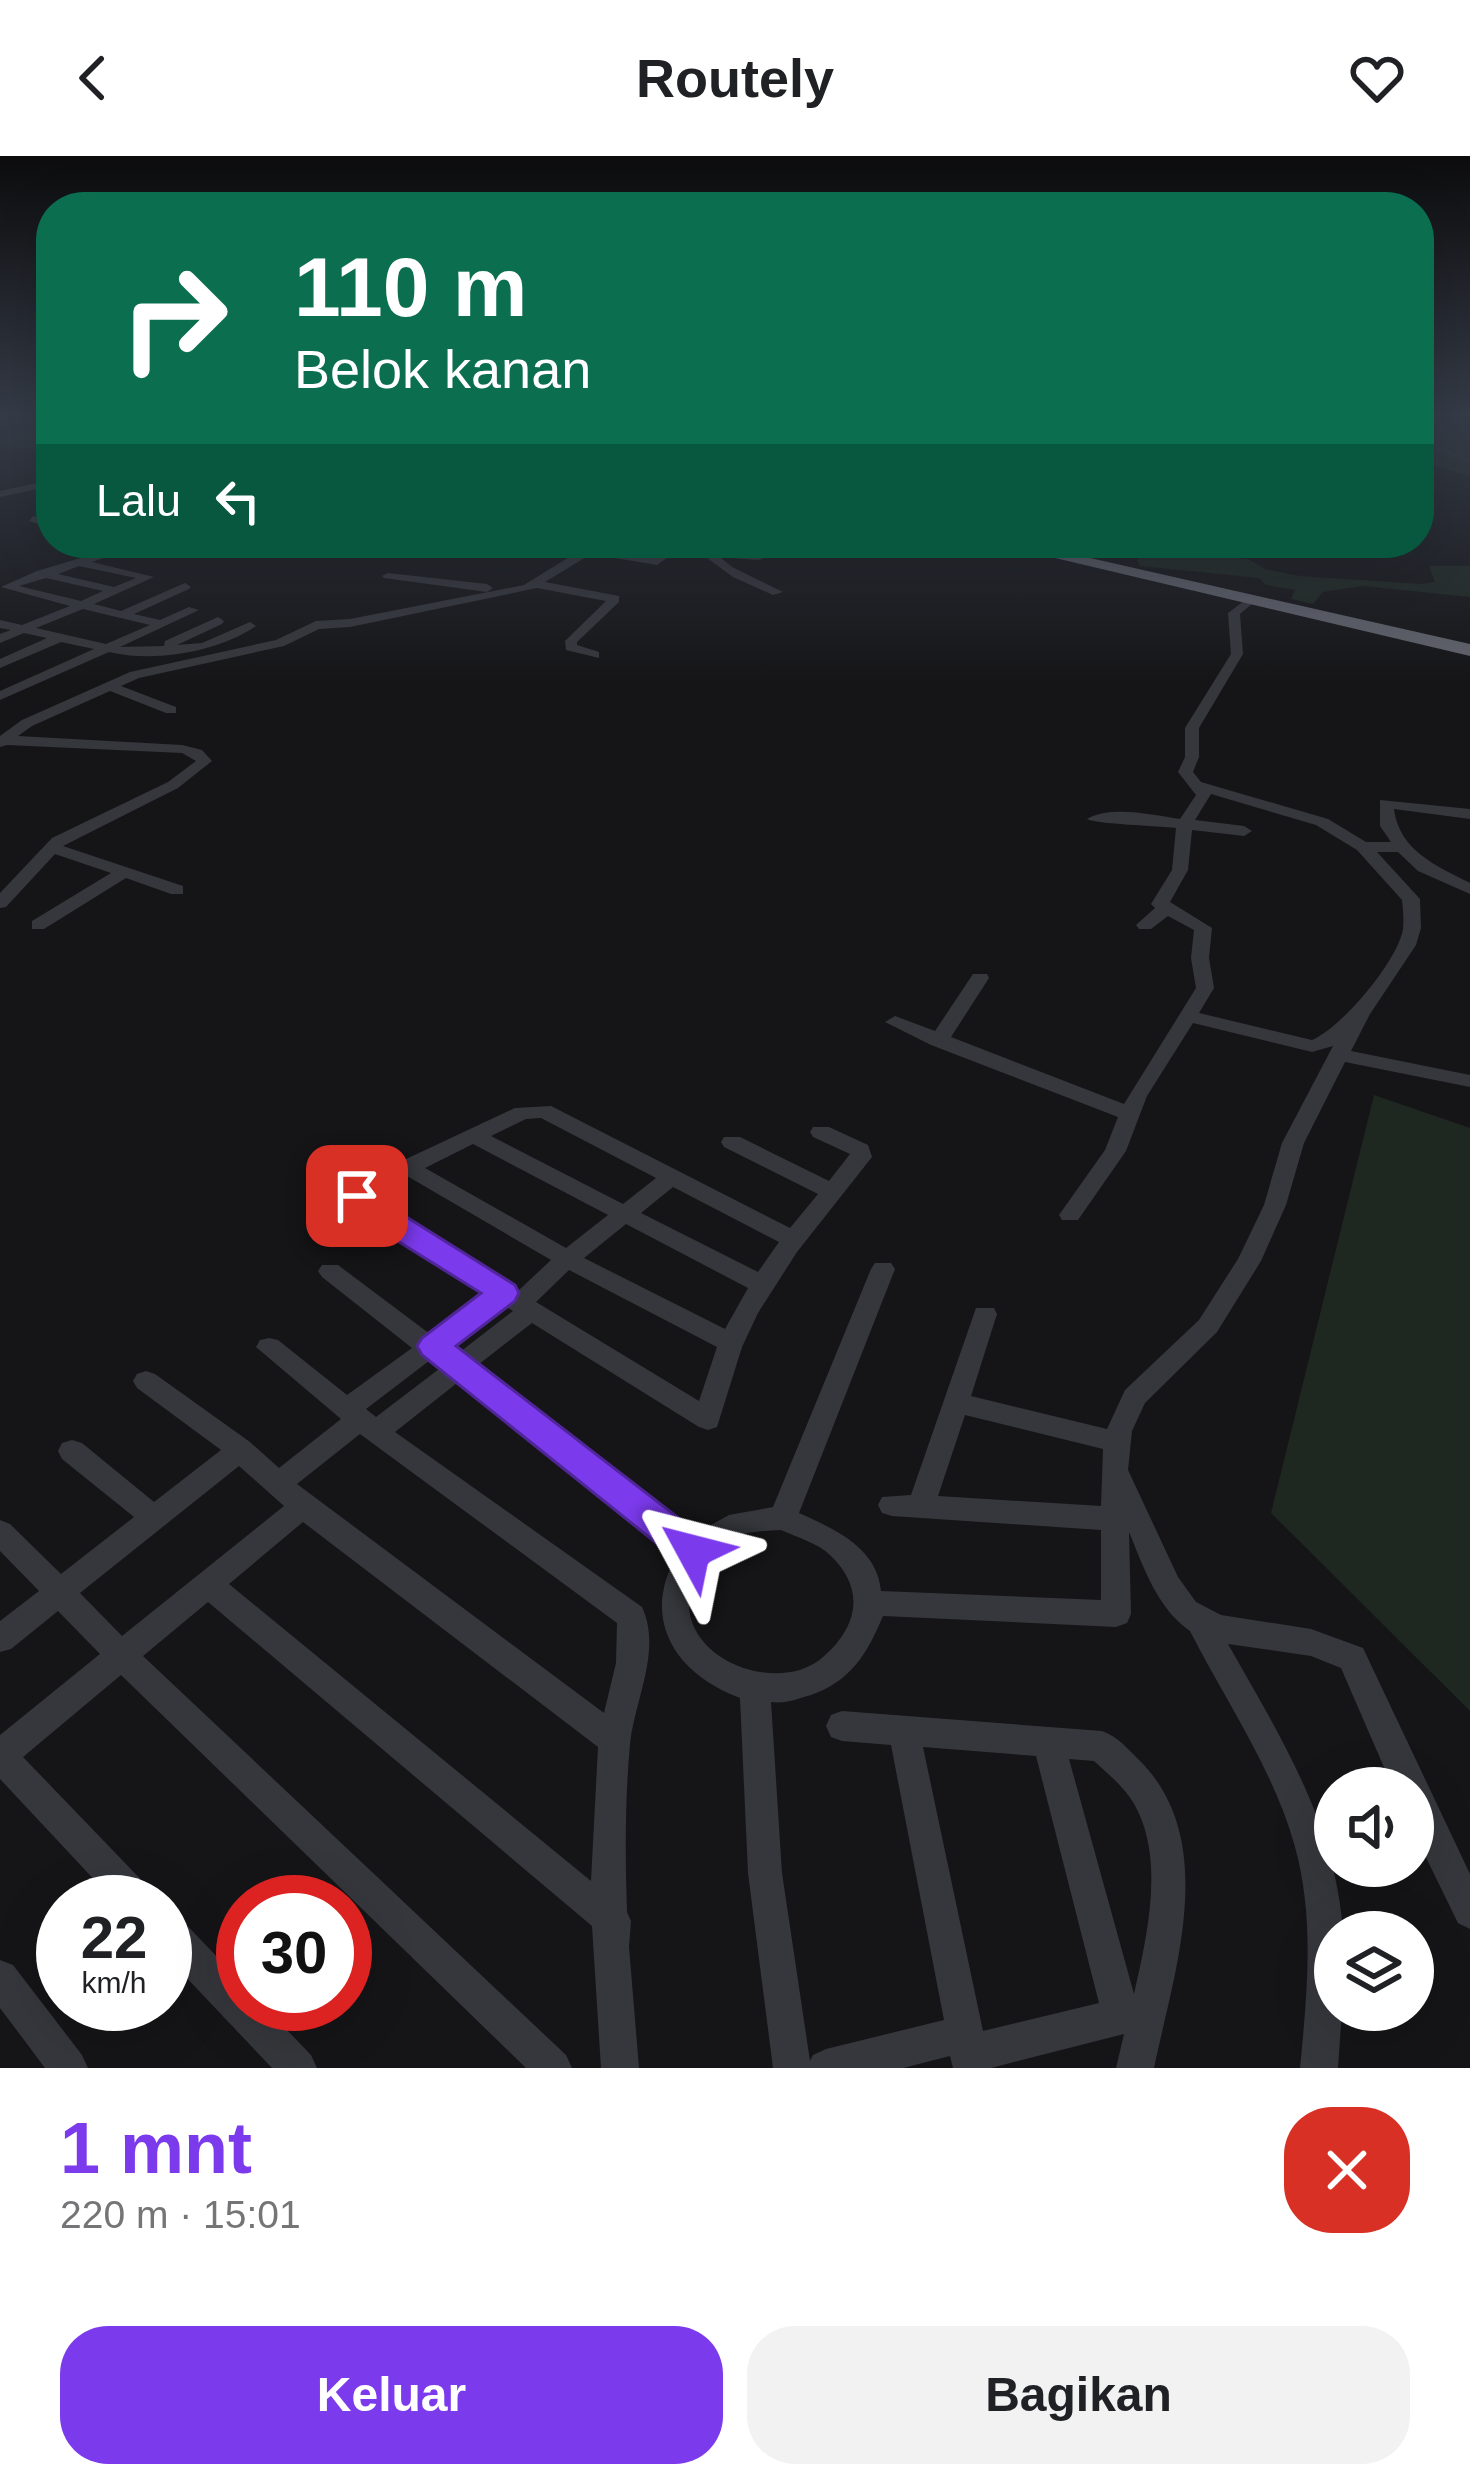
<!DOCTYPE html>
<html lang="id">
<head>
<meta charset="utf-8">
<style>
	:root { --surface:#fff; --page:#f2f2f2; --text:#202124; --muted:#757577; --accent:#7c3aed }
	body { margin:0; font-family:Helvetica,sans-serif; background:var(--page); color:var(--text); height:100vh; display:flex; flex-direction:column; font-size:45px; white-space:nowrap }
	* { box-sizing:border-box; margin:0 }
	p { font-size:39px; color:var(--muted) }
	.icon { flex:none; width:66px; height:66px; fill:none; stroke:currentColor; stroke-width:2; stroke-linecap:round; stroke-linejoin:round }
	.map { position:relative; height:1912px; overflow:hidden }
	.side { display:flex; flex-direction:column; background:var(--surface); flex:1 }
	.side>* { flex:none }
	.banner { position:absolute; left:36px; top:36px; width:1398px; height:366px; border-radius:48px; box-shadow:0 12px 48px #0002; background:#0b6e4f; color:#fff; overflow:hidden }
	.controls { position:absolute; left:1314px; top:1611px; display:grid; gap:24px }
	.controls a { display:grid; place-items:center; width:120px; height:120px; border-radius:50%; background:var(--surface); box-shadow:0 12px 48px #0002; font-size:60px }
	.speed { position:absolute; left:36px; top:1719px; display:flex; gap:24px; font-size:60px; font-weight:700; text-align:center }
	.speed>* { display:grid; place-content:center; width:156px; height:156px; border-radius:50%; background:var(--surface); box-shadow:0 12px 48px #0002; line-height:1 }
	.speed small { font-size:30px; font-weight:400 }
	.speed .limit { border:18px solid #d22; background:#fff; color:#111 }
	.pin { position:absolute; display:grid; place-items:center; width:102px; height:102px; color:#fff; margin:-51px; border-radius:24px; box-shadow:0 6px 18px #0006 }
	.me { position:absolute; width:132px; margin:-66px; rotate:308deg; stroke-linejoin:round; filter:drop-shadow(0 0 9px #0008) }
	.turn { display:flex; align-items:center; gap:42px; height:252px; padding:0 60px; font-size:54px }
	.turn .icon { width:156px; height:156px; stroke-width:2.5 }
	.turn b { display:block; font-size:84px; line-height:102px }
	.then { display:flex; align-items:center; height:114px; padding:0 60px; background:#0003; gap:24px; font-size:45px }
	.round { display:grid; place-items:center; flex:none; width:126px; height:126px; border-radius:48px; background:var(--page) }
	.head { display:flex; align-items:center; justify-content:space-between; height:204px; padding:0 60px }
	h1 { font-size:72px; font-weight:700; line-height:90px; color:var(--accent) }
	.primary-button { display:flex; gap:24px; margin-top:auto; padding:24px 60px }
	.primary-button a { flex:1; height:138px; border-radius:48px; background:var(--accent); color:#fff; font-size:48px; font-weight:700; line-height:138px; text-align:center }
	.primary-button a+a { background:var(--page); color:var(--text) }
	header { display:flex; justify-content:space-between; align-items:center; height:156px; padding:0 60px; background:var(--surface); font-size:54px; font-weight:700 }
	.map>svg:first-child { display:block }
	.green { fill:#1f2721 }
	.lines { fill:none; stroke-linecap:round; stroke-linejoin:round }
	.stream { stroke:#2c323a; stroke-width:3 }
	.minor { fill:#36373c; fill-rule:evenodd }
	.highway { fill:#62646d; fill-rule:evenodd }
	.route { fill:#7c3aed; stroke:#51269a; stroke-width:3 }
</style>
</head>
<body>
<header><svg class="icon" aria-label="back" viewBox="0 0 24 24"><path d="M15 5l-7 7 7 7"/></svg>Routely<svg class="icon" aria-label="heart" viewBox="0 0 24 24"><path d="M12 20l-8-8c-3-5 5-10 8-4 3-6 11-1 8 4z"/></svg></header>
<div class="map">
<svg width="1470" height="1912" viewBox="0 0 1470 1912">
	<rect width="100%" height="100%" fill="#151517"/>
	<path class="green" d="M0,260H51V297L0,289Z
		M1419,260L1470,266V320L1419,306Z
		M1155,387L1176,388L1196,398L1248,403L1265,413L1299,420L1422,428L1435,426L1429,410H1470V441L1363,430L1323,436L1313,448L1291,443L1295,434L1266,429L1259,422L1140,410L1137,404Z
		M1374,939L1470,972V1555L1271,1357Z"/>
	<g class="lines">
		<path class="stream" d="M1419,285L1470,305"/>
		<path class="minor" d="M51,324V330L0,341V335Z
			M33,360L51,366V372L29,365Z
			M104,387H120L131,392L92,406L154,421L94,448L121,455L185,427L191,431L189,433L134,458L160,464L189,451L199,454L120,491L164,490L165,485L218,461L224,465L222,468L177,489L202,487L250,466L256,470C218,496 154,507 109,496L0,544V535L94,493L61,486L0,512V503L47,482L24,477L0,487V478L11,474L0,472V464L22,469L70,450L1,431L37,415L114,392ZM79,410L136,422L114,431L58,418ZM46,422L103,435L81,445L19,430ZM83,453L150,469L106,488L36,472Z
			M592,387H605L599,392L655,402L676,387H688L657,409L591,398L545,426L619,440V446L577,486V489L599,496V502L566,494L565,485L606,445L537,432L350,471L319,473L284,490L139,522L121,530L176,551V557H166L110,535L32,570L18,580L182,589L202,594L212,605L178,632L63,690L183,730V738H171L126,722L44,773H32V765L111,717L55,698L6,751L0,752V737L52,682L168,626L196,605L182,597L7,589L0,591V580L22,564L130,516L276,484L316,465L350,463L524,429Z
			M705,387H713L717,394L762,399V403L758,404L720,401L732,411L783,436L773,439L733,421L699,396L705,393Z
			M388,417L487,428L493,432L487,436L384,422L382,420Z
			M1252,439L1258,443L1240,458L1243,498L1199,572V601L1193,616L1201,626L1328,663L1366,686H1391L1380,670V644L1470,653V663L1394,653C1399,694 1436,710 1470,727V738L1418,715L1398,696H1377L1420,743L1421,772L1416,789L1370,858L1351,895L1470,919V931L1345,906L1304,987L1286,1049L1261,1105L1217,1176L1145,1247L1132,1275L1128,1314L1178,1421L1196,1446L1221,1459L1311,1473L1363,1492L1470,1718V1773L1458,1767L1413,1675V1632H1393L1341,1512L1311,1500L1228,1488C1280,1580 1336,1668 1343,1776H1335V1854H1342L1338,1912H1300C1307,1839 1315,1763 1295,1691C1274,1614 1226,1546 1190,1475C1157,1452 1144,1412 1129,1376L1131,1458L1127,1467L1116,1471L883,1460C867,1498 851,1525 811,1539C797,1543 786,1548 771,1546L782,1717L810,1905L813,1899L826,1893L944,1864L891,1589L842,1585L831,1581L826,1570L831,1559L842,1555L1102,1575C1117,1580 1127,1592 1138,1603C1221,1683 1174,1816 1154,1912H1116L1124,1878L991,1912H953L950,1900L903,1912H773L748,1717L740,1542C675,1518 640,1463 677,1399L457,1227L395,1276L642,1451C662,1494 635,1543 630,1588C625,1643 625,1700 627,1756L631,1765L629,1791L639,1912H601L592,1770L208,1446L143,1500L566,1899L572,1912H526L121,1519L23,1601L151,1734L156,1746H115L0,1623V1579L100,1498L58,1455L11,1493L0,1496V1465L39,1435L0,1395V1364L10,1368L61,1418L134,1361L62,1303L58,1295L62,1287L72,1284L82,1287L154,1346L221,1294L137,1232L133,1225L137,1218L146,1215L155,1218L250,1286L279,1312L341,1263L256,1191L260,1184L269,1182L278,1184L347,1239L412,1192L322,1121L318,1115L322,1109H338L430,1178L486,1137L353,1054L346,1039L355,1027L515,952L551,950L790,1072L818,1038L724,991L721,986L724,981H740L829,1025L850,998L813,981L810,976L813,971H829L868,989L872,1001L797,1096L758,1157L742,1191L717,1271L708,1274L699,1271L532,1167L474,1212L693,1379L729,1359L773,1351L871,1113L875,1107H891L895,1113L799,1357C834,1373 877,1391 881,1435L1101,1444V1374L892,1360L882,1357L878,1349L882,1341L911,1339L976,1152H994L997,1158L971,1240L1107,1273L1125,1234L1199,1164L1238,1103L1264,1049L1282,987L1333,890L1312,896L1193,867L1147,940L1126,995L1078,1064H1062L1059,1059L1105,994L1118,961L931,889L885,866L895,860L935,875L973,818H987L989,822L951,881L1124,948L1196,832L1191,802L1194,774L1168,760L1151,773H1139L1136,769L1155,752L1151,748L1172,714L1176,672C1158,670 1096,668 1087,663C1112,649 1152,659 1180,663L1196,639L1178,616L1185,601V572L1231,498L1228,457ZM1211,638L1316,669L1357,694L1402,744C1403,753 1404,764 1403,773C1398,805 1341,872 1312,884L1199,857L1214,832L1209,802L1212,772L1170,746L1188,714L1192,674L1244,680L1252,675L1244,670L1195,664ZM541,962L656,1022L623,1048L491,980L526,963ZM473,988L608,1059L566,1092L425,1012ZM407,1020L551,1104L518,1135L371,1045V1037ZM673,1031L779,1086L758,1116L641,1057ZM626,1068L748,1132L725,1173L584,1102ZM569,1114L717,1191L699,1245L536,1146ZM504,1149L513,1155L456,1199L447,1192ZM429,1205L439,1213L376,1261L366,1253ZM965,1259L1103,1293L1101,1350L938,1340ZM360,1278L617,1467L616,1507L604,1557L297,1328ZM239,1310L284,1350L122,1480L80,1437ZM303,1366L598,1591L591,1725L229,1428ZM781,1374C796,1381 818,1387 830,1399C866,1433 858,1471 823,1501C787,1533 716,1515 695,1473C677,1439 702,1395 735,1381C749,1375 766,1375 781,1374ZM923,1591L1036,1600L1099,1847L983,1875ZM1069,1603L1094,1605C1107,1617 1123,1630 1133,1646C1166,1701 1147,1780 1134,1838Z
			M165,1755L178,1760L243,1828V1848H262L311,1899L317,1912H272L165,1799Z
			M0,1804L13,1809L82,1899L88,1912H45L0,1852Z"/>
		<path class="highway" d="M992,387H1024L1470,488V500Z"/>
	</g>
	<linearGradient id="sky" x2="0" y2="1"><stop stop-color="#0c0c0d"/><stop offset="0.49" stop-color="#353b47"/><stop offset="1" stop-color="#353b47" stop-opacity="0"/></linearGradient>
	<rect width="1470" height="528" fill="url(#sky)"/>
	<path class="route" d="M357,1030L515,1129L519,1137L515,1145L456,1190L707,1384L712,1395L707,1406L693,1411L680,1406L422,1199L417,1190L422,1182L481,1137L351,1056L342,1040Z"/>
</svg>
<div class="controls">
<a><svg class="icon" aria-label="sound" viewBox="0 0 24 24"><path d="M4 9h4l5-4v14l-5-4H4zM17 9q2 3 0 6"/></svg></a>
<a><svg class="icon" aria-label="layers" viewBox="0 0 24 24"><path d="M12 4l9 5-9 5-9-5zM3 14l9 5 9-5"/></svg></a>
</div>
<div class="speed"><div>22<small>km/h</small></div><div class="limit">30</div></div>
<div class="pin" style="left:357px;top:1040px;background:#d93025"><svg class="icon" aria-label="arrive" viewBox="0 0 24 24"><path d="M6 21V4h12l-3 4 3 4H6"/></svg></div>
<svg class="me" style="left:693px;top:1395px" viewBox="-20 -20 40 40"><path d="M0-17L14 15 0 8-14 15z" fill="#7c3aed" stroke="#fff" stroke-width="4"/></svg>
<div class="banner">
<div class="turn"><svg class="icon" aria-label="right" viewBox="0 0 24 24"><path d="M7 20v-9h11M14 6l5 5-5 5"/></svg><div><b>110 m</b>Belok kanan</div></div>
<div class="then">Lalu<svg class="icon" aria-label="left" viewBox="0 0 24 24"><path d="M17 20v-9H6M10 6l-5 5 5 5"/></svg></div>
</div>
</div>
<section class="side">
<div class="head"><div><h1>1 mnt</h1><p>220 m · 15:01</p></div><a class="round" style="background:#d93025;color:#fff"><svg class="icon" aria-label="close" viewBox="0 0 24 24"><path d="M6 6l12 12M18 6L6 18"/></svg></a></div>
<div class="primary-button"><a>Keluar</a><a>Bagikan</a></div>
</section>
</body>
</html>
